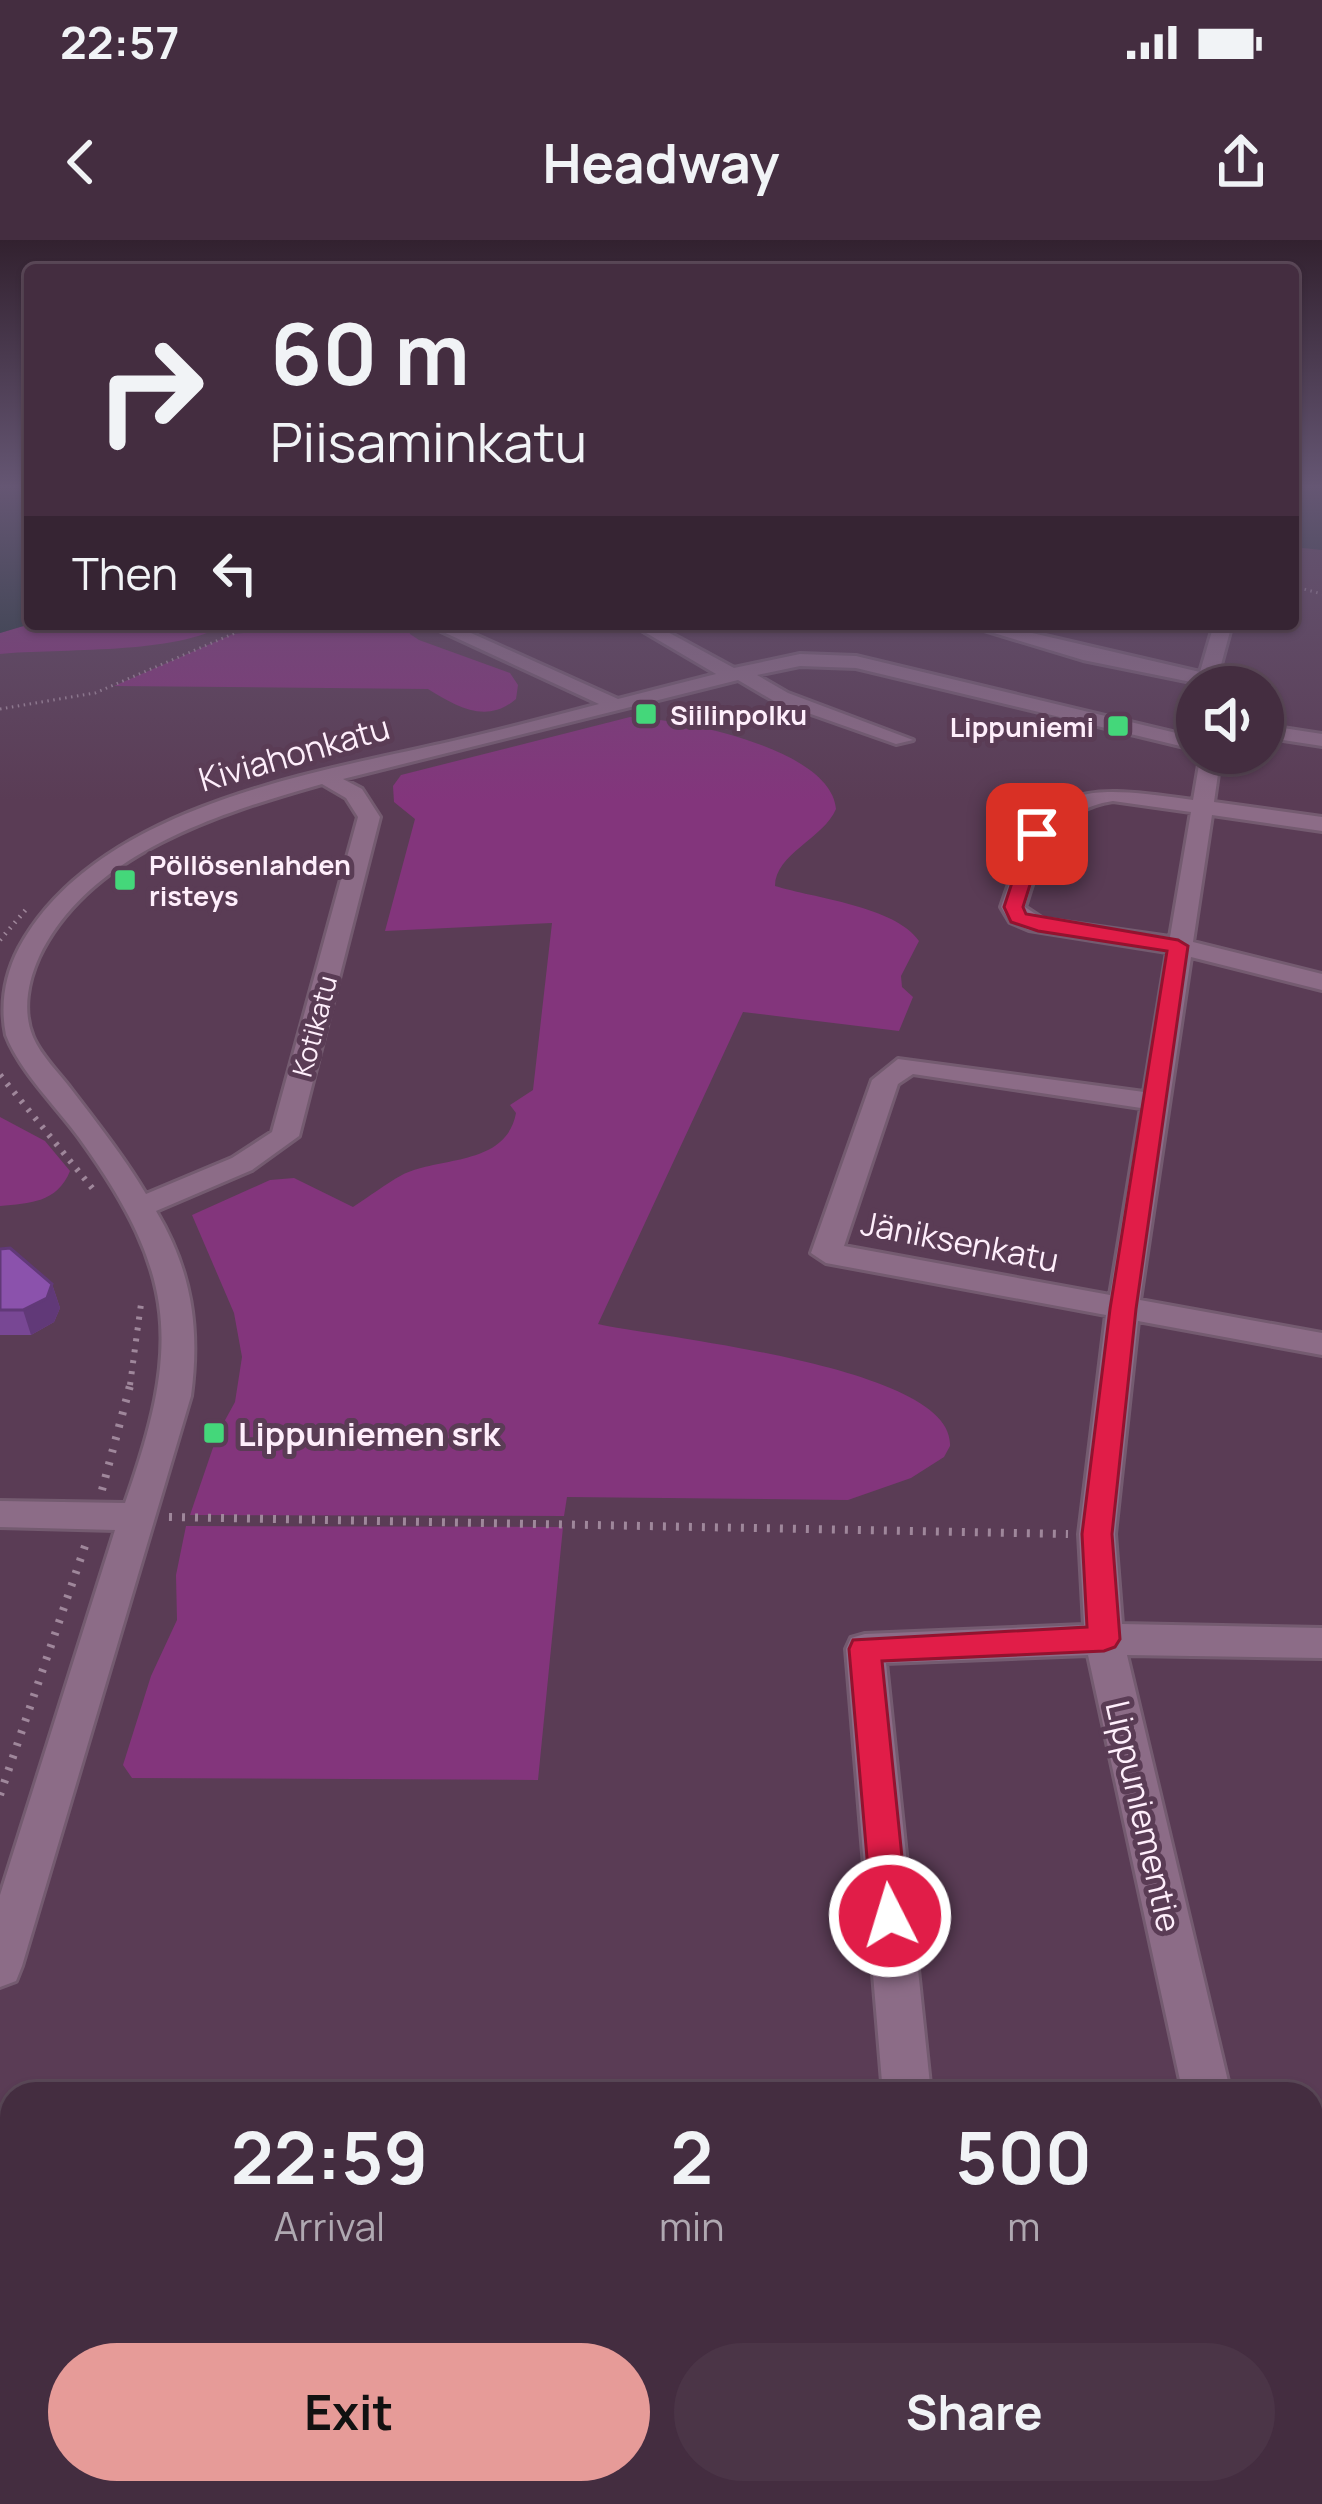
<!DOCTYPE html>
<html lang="en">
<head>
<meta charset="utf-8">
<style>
	:root { --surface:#442d40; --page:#4b3547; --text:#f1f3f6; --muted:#afa8b1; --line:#5c4959; --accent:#e69b98 }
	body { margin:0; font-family:Manrope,sans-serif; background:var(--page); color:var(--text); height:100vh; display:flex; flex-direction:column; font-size:45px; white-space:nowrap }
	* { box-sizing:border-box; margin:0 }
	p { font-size:39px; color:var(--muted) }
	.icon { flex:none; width:66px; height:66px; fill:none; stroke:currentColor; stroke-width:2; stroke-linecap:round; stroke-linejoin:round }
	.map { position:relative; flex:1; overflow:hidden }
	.details { position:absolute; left:0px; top:1842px; width:1323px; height:423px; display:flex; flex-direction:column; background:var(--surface); border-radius:36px 36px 0 0; box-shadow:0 3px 9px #0004,0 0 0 3px var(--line) }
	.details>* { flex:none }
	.top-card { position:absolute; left:24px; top:24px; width:1275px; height:366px; border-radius:12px; box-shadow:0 3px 9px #0004,0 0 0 3px var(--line); background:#442d40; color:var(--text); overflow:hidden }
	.buttons { position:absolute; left:1176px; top:426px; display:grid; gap:24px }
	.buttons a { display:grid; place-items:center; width:108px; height:108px; border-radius:50%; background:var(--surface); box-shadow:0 3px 9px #0004,0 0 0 3px var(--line); font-size:60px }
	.pin { position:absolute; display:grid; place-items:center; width:102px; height:102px; color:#fff; margin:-51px; border-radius:24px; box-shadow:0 6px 18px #0006 }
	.me { position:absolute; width:132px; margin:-66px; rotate:355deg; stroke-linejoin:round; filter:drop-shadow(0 0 9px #0008) }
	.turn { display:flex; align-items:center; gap:42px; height:252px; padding:0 48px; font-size:54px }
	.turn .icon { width:156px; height:156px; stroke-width:2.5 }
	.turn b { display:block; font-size:84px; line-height:102px }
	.then { display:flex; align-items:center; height:114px; padding:0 48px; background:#0003; gap:24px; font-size:45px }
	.eta { display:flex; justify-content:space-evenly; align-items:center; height:204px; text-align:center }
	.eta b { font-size:72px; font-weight:700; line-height:84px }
	.button { display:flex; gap:24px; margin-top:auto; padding:24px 48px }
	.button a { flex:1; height:138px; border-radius:72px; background:var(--accent); color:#111; font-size:48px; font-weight:700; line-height:138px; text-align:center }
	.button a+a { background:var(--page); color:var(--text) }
	.status { display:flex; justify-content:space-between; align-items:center; height:84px; padding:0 60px; background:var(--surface); direction:ltr }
	.status svg { height:33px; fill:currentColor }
	header { display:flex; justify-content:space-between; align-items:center; height:156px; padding:0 48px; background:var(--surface); font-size:54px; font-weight:700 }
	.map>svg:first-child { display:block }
	.green { fill:#83357c }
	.water { fill:#22383c }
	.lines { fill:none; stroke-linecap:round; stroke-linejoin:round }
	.street-casing { stroke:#745b70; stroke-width:6 }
	.path-far3 { stroke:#9f879b; stroke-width:3; stroke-dasharray:1.5 4.5; stroke-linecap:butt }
	.path-far2 { stroke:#9f879b; stroke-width:4.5; stroke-dasharray:1.5 6; stroke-linecap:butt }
	.path-far1 { stroke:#9f879b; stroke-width:6; stroke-dasharray:3 8; stroke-linecap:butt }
	.path { stroke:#9f879b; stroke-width:8; stroke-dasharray:3 10; stroke-linecap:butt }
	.street { fill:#8c6c87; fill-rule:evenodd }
	.wall { fill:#784794 }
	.shaded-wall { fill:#613978 }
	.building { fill:#8b52ac; stroke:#613978; stroke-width:3 }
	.route { fill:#e11d48; stroke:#92132f; stroke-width:3 }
	.poi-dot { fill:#44d77a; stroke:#5a3c55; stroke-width:4.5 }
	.labels { text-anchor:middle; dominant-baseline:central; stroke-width:10; stroke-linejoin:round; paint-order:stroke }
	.far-poi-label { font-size:27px; font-weight:bold; fill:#feeefb; stroke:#5a3c55; text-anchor:start }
	.far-street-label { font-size:27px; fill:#feeefb; stroke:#5a3c55 }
	.street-label { font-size:33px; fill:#feeefb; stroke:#5a3c55 }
	.poi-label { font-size:33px; font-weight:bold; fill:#feeefb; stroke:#5a3c55; text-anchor:start }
</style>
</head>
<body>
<div class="status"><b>22:57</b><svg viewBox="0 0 49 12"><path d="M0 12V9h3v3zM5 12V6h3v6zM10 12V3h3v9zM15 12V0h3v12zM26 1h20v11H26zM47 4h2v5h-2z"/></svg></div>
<header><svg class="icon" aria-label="back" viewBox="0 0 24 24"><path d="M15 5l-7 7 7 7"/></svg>Headway<svg class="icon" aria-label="share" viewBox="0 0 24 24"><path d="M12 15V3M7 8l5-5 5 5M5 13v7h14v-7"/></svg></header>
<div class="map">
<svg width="1322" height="2264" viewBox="0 0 1322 2264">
	<rect width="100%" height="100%" fill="#5a3c55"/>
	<path class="green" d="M30,384H225C178,415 59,408 0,414V393Z
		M408,384L410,394L419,400L510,433L518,445L516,459C486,485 456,466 428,449L114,446L233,394L329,385Z
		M630,477C680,479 831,508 836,569C824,598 775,614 775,646C813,658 895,666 919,701L901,736L902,747L913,757L899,791L743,772L598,1084C659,1098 955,1126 950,1206L944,1217L911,1238L848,1260L567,1257L564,1276L190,1275L218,1193L235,1162L242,1117L234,1073L192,975L270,940L294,938L353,967C369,957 385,944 402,935C438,916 506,927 516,873L510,865L533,850L552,683L385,691L415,579L394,562L393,546L401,535Z
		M0,877L45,901L70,931C57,963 30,963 0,966Z
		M186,1286L563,1287L538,1540L132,1538L123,1525L151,1436L177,1380L176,1335Z"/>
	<path class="water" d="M0,245H30V384L0,393Z
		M1293,245H1322V310L1293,307Z"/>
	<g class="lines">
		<defs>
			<path id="street" d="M426,384H451L618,459L716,434L631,384H653L734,428L800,414L856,416L1197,498V510L856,428L800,426L757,435L788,453L913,500L896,504L774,461L738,440L343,539L362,549L380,577L299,896L252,930L156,971C192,1031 200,1089 191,1156L22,1726L16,1741L0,1747V1655L115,1290L0,1287V1261L125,1263C180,1107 179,1036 80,899C57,867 20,832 6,795C0,765 5,735 19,708C94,570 301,535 440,504C494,492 546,478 599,464ZM322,544L346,558L358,577L272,892L232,918L146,954C124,917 97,883 71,849C59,833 41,816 33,797C22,771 28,741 39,717C89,613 220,573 322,544Z
				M964,384H994L1200,432L1214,384H1232L1215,447L1197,449L1196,443L1083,420Z
				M1263,485L1322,494V506L1263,497Z
				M1201,513H1221L1214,562L1322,577V591L1212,575L1193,702L1322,734V750L1191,717L1140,1060L1322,1093V1115L1138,1081L1115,1294L1122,1384L1322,1388V1418L1127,1415L1231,1854H1183L1088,1415L886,1423L931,1854H883L846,1409L851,1398L865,1394L1084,1385L1079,1294L1106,1075L826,1023L811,1013L872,840L898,819L1144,852L1167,712L1029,690L1010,682L1001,667C1042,543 1071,543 1193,560ZM1113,561L1191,572L1170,697L1043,679L1025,667C1041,616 1053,570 1113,561ZM913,834L1141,868L1110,1055L844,1006L898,844Z
				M1311,2230L1322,2239V2264H1275L1272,2253H1311Z"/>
		</defs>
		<use href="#street" class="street-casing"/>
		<path class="path-far3" d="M1293,346L1322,354
			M0,469L95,453L256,384"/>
		<path class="path-far2" d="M0,700L29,666"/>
		<path class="path-far1" d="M0,835L93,949
			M130,1145L141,1064"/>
		<path class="path" d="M102,1250L131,1142
			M169,1277L1068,1294
			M0,1555L86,1303"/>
		<use href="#street" class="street"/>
	</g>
	<path class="wall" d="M0,1009L52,1044L60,1068L54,1082L31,1095H0Z"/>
	<path class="shaded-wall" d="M52,1044L60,1068L54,1082L31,1095L23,1070Z"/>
	<path class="building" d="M10,1008L52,1044L47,1058L23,1070H0V1009Z"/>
	<linearGradient id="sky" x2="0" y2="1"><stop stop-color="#32212f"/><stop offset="0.44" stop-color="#655673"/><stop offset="1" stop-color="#655673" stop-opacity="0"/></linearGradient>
	<rect width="1322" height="561" fill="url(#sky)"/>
	<path class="route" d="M1037,588L1046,594L1023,667L1026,674L1178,700L1188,706L1136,1069L1112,1294L1120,1399L1115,1407L1104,1411L882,1421L908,1676L903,1688L890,1692L877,1688L872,1676L849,1409L853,1400L1087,1387L1082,1294L1110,1069L1167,711L1038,691L1011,682L1004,667L1028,594Z"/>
	<g class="poi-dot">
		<rect x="634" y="462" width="24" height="24" rx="6"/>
		<rect x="1106" y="474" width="24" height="24" rx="6"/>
		<rect x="113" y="628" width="24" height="24" rx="6"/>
		<rect x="202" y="1181" width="24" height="24" rx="6"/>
	</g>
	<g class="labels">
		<g class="far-poi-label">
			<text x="670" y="474">Siilinpolku</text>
			<text x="1094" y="486" text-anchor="end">Lippuniemi</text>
			<text x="149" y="624">Pöllösenlahden<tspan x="149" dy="31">risteys</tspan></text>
		</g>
		<g class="far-street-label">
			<text transform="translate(314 786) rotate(-75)">Kotikatu</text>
		</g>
		<g class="street-label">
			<text transform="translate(294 513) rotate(-16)">Kiviahonkatu</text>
			<text transform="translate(960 1001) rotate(11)">Jäniksenkatu</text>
			<text transform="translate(1144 1576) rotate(77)">Lippuniementie</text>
		</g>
		<g class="poi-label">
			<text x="238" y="1193">Lippuniemen srk</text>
		</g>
	</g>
</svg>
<div class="buttons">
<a><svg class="icon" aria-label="sound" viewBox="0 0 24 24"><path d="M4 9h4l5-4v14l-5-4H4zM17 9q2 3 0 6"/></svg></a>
</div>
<div class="pin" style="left:1037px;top:594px;background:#d93025"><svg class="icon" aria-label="arrive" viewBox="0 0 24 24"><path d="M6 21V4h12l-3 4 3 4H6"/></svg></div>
<svg class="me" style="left:890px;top:1676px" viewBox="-20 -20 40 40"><circle r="17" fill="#e11d48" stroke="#fff" stroke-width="3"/><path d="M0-11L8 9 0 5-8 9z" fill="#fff"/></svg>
<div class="top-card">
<div class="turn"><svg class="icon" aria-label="right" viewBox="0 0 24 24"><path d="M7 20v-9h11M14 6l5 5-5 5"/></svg><div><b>60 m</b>Piisaminkatu</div></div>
<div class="then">Then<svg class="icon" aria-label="left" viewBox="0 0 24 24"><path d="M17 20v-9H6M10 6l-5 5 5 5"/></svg></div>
</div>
<section class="details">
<div class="eta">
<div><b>22:59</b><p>Arrival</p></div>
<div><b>2</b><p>min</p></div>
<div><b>500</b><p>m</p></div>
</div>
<div class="button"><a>Exit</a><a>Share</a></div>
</section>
</div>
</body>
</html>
